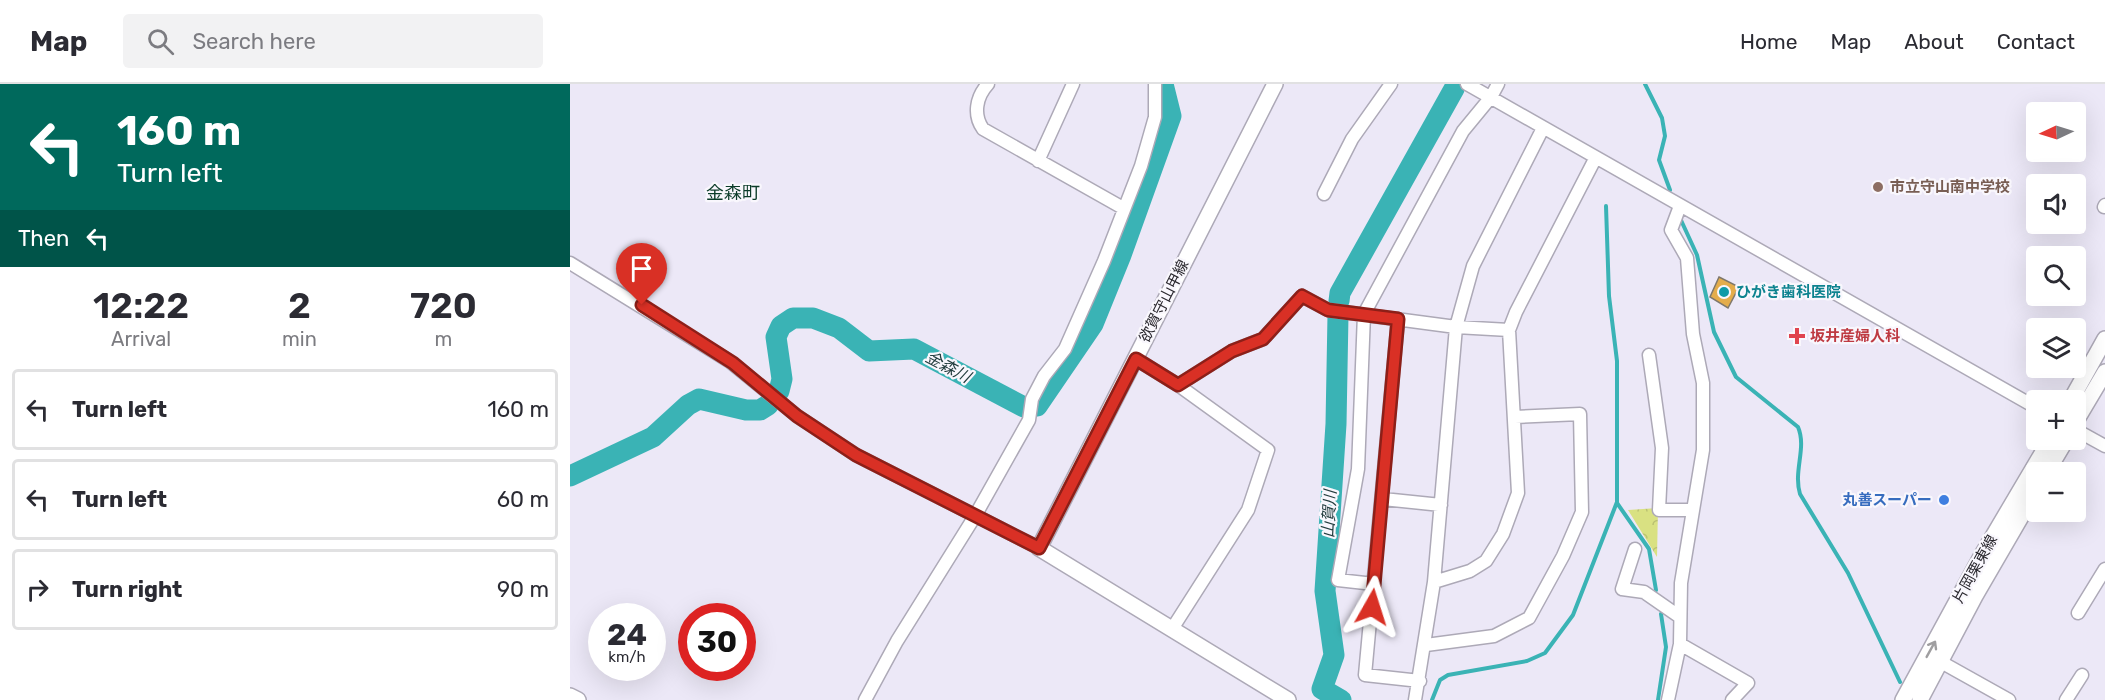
<!DOCTYPE html>
<html lang="en">
<head>
<meta charset="utf-8">
<style>
	:root { --surface:#fff; --page:#f2f2f3; --text:#2b2b33; --muted:#7c7c81; --line:#e1e1e2 }
	body { margin:0; font-family:Rubik,"Noto Sans JP",sans-serif; background:var(--page); color:var(--text); height:100vh; display:flex; flex-direction:column; font-size:22px; white-space:nowrap }
	* { box-sizing:border-box; margin:0 }
	p { font-size:20px; color:var(--muted) }
	.icon { flex:none; width:33px; height:33px; fill:none; stroke:currentColor; stroke-width:2; stroke-linecap:round; stroke-linejoin:round }
	.map { position:relative; flex:1; overflow:hidden }
	.sheet { display:flex; flex-direction:column; background:var(--surface); width:570px }
	.sheet>* { flex:none }
	.top-card { background:#00695c; color:#fff; overflow:hidden }
	.needle { width:39px; rotate:266deg }
	.tools { position:absolute; left:1456px; top:18px; display:grid; gap:12px }
	.tools a { display:grid; place-items:center; width:60px; height:60px; border-radius:6px; background:var(--surface); box-shadow:0 6px 24px #0002; font-size:30px }
	.speed { position:absolute; left:18px; top:519px; display:flex; gap:12px; font-size:30px; font-weight:700; text-align:center }
	.speed>* { display:grid; place-content:center; width:78px; height:78px; border-radius:50%; background:var(--surface); box-shadow:0 6px 24px #0002; line-height:1 }
	.speed small { font-size:15px; font-weight:400 }
	.speed .limit { border:9px solid #d22; background:#fff; color:#111 }
	.pin { position:absolute; display:grid; place-items:center; width:51px; height:51px; color:#fff; margin:-62px -26px; border-radius:50% 50% 50% 0; rotate:-45deg; box-shadow:0 0 6px #0007 }
	.pin .icon { rotate:45deg }
	.me { position:absolute; width:66px; margin:-33px; rotate:6deg; stroke-linejoin:round; filter:drop-shadow(0 0 4px #0008) }
	.turn { display:flex; align-items:center; gap:21px; height:126px; padding:0 18px; font-size:27px }
	.turn .icon { width:78px; height:78px; stroke-width:2.5 }
	.turn b { display:block; font-size:42px; line-height:51px }
	.then { display:flex; align-items:center; height:57px; padding:0 18px; background:#0003; gap:12px; font-size:22px }
	.eta { display:flex; justify-content:space-evenly; align-items:center; height:102px; text-align:center }
	.eta b { font-size:36px; font-weight:600; line-height:42px }
	ul { padding:0; list-style:none }
	li { display:flex; align-items:center; gap:18px; height:81px; margin:0 12px 9px; padding:0 6px; border:3px solid var(--line); border-radius:6px }
	li div { flex:1 }
	li b { display:block; font-size:22px }
	li em { font-style:normal }
	header { display:flex; align-items:center; gap:36px; box-sizing:border-box; height:84px; padding:0 30px; background:var(--surface); border-bottom:2px solid var(--line) }
	header strong { font-size:28px }
	nav { display:flex; gap:33px; margin-inline-start:auto; font-size:21px }
	.search { width:420px; height:54px; background:var(--page); display:flex; align-items:center; gap:15px; box-sizing:border-box; padding:0 21px; border-radius:6px; color:var(--muted); font-size:22px }
	main { display:flex; flex:1; min-height:0 }
	.map>svg:first-child { display:block }
	.forest { fill:url(#forest-crowns) }
	.lines { fill:none; stroke-linecap:round; stroke-linejoin:round }
	.stream { stroke:#3ab3b5; stroke-width:4 }
	.river { stroke:#3ab3b5; stroke-width:21 }
	.building { fill:#e4ad4c; stroke:#7f786c; stroke-width:1.5 }
	.minor-casing { stroke:#ada9b7; stroke-width:15 }
	.major-casing { stroke:#ada9b7; stroke-width:18 }
	.minor { stroke:#fff; stroke-width:12 }
	.major { stroke:#fff; stroke-width:15 }
	.oneway { stroke:#9f9ea0 }
	.route-casing { stroke:#8d1f18; stroke-width:15 }
	.route { stroke:#d93025; stroke-width:10 }
	.education-dot { fill:#8d6e63; stroke:#f9f7fd; stroke-width:2 }
	.culture-dot { fill:#0f9aa8; stroke:#f9f7fd; stroke-width:2 }
	.health-dot { fill:#e0444e; stroke:#f9f7fd; stroke-width:2 }
	.shop-dot { fill:#3f7fe0; stroke:#f9f7fd; stroke-width:2 }
	.labels { text-anchor:middle; dominant-baseline:central; stroke-width:4.5; stroke-linejoin:round; paint-order:stroke }
	.education-label { font-size:15px; font-weight:bold; fill:#785e54; stroke:#f9f7fd; text-anchor:start }
	.culture-label { font-size:15px; font-weight:bold; fill:#0d838f; stroke:#f9f7fd; text-anchor:start }
	.street-label { font-size:15px; fill:#29272d; stroke:#f9f7fd }
	.health-label { font-size:15px; font-weight:bold; fill:#be3a42; stroke:#f9f7fd; text-anchor:start }
	.shop-label { font-size:15px; font-weight:bold; fill:#366cbe; stroke:#f9f7fd; text-anchor:end }
	.water-label { font-size:16px; font-style:italic; fill:#243e3f; stroke:#f9f7fd }
	.quarter-label { font-size:18px; fill:#0b3b29; stroke:#f9f7fd }
</style>
</head>
<body>
<header>
<strong>Map</strong>
<div class="search"><svg class="icon" aria-label="search" viewBox="0 0 24 24"><circle cx="10" cy="10" r="6"/><path d="M15 15l6 6"/></svg>Search here</div>
<nav><a>Home</a><a>Map</a><a>About</a><a>Contact</a></nav>
</header>
<main>
<section class="sheet">
<div class="top-card">
<div class="turn"><svg class="icon" aria-label="left" viewBox="0 0 24 24"><path d="M17 20v-9H6M10 6l-5 5 5 5"/></svg><div><b>160 m</b>Turn left</div></div>
<div class="then">Then<svg class="icon" aria-label="left" viewBox="0 0 24 24"><path d="M17 20v-9H6M10 6l-5 5 5 5"/></svg></div>
</div>
<div class="eta">
<div><b>12:22</b><p>Arrival</p></div>
<div><b>2</b><p>min</p></div>
<div><b>720</b><p>m</p></div>
</div>
<ul>
<li><svg class="icon" aria-label="left" viewBox="0 0 24 24"><path d="M17 20v-9H6M10 6l-5 5 5 5"/></svg><div><b>Turn left</b></div><em>160 m</em></li>
<li><svg class="icon" aria-label="left" viewBox="0 0 24 24"><path d="M17 20v-9H6M10 6l-5 5 5 5"/></svg><div><b>Turn left</b></div><em>60 m</em></li>
<li><svg class="icon" aria-label="right" viewBox="0 0 24 24"><path d="M7 20v-9h11M14 6l5 5-5 5"/></svg><div><b>Turn right</b></div><em>90 m</em></li>
</ul>
</section>
<div class="map">
<svg width="1535" height="616" viewBox="0 0 1535 616">
	<defs>
		<pattern id="forest-crowns" width="20" height="18" patternUnits="userSpaceOnUse" patternTransform="scale(1.5)"><rect width="20" height="18" fill="#d9e182"/><path d="M2 6a3 3 0 1 1 6 0M12 15a3 3 0 1 1 6 0" fill="none" stroke="#bac171"/></pattern>
	</defs>
	<rect width="100%" height="100%" fill="#ece8f7"/>
	<path class="forest" d="M1088,424L1087,473L1058,426Z"/>
	<g class="lines">
		<path class="stream" d="M1075,0L1092,34L1095,52L1089,76L1100,106
			M1110,134L1127,171L1144,248L1166,293L1228,343C1237,364 1223,387 1230,410L1278,489L1330,598
			M1047,419L1079,465L1086,506
			M862,616L870,596L878,591L957,577L975,569L1003,531L1047,418V277L1039,212L1036,122
			M1088,616L1096,563L1091,530"/>
		<path class="river" d="M769,217L770,209L884,5
			M768,231L766,340L755,507L764,571L752,605L771,616
			M0,392L83,353L118,321L129,315L176,326H190L198,321L209,307L212,295L206,253L211,242L223,234H243L269,244L299,267L344,265L454,323L467,322L523,240L551,171L601,32L593,0"/>
	</g>
	<path class="building" d="M1149,193L1169,203L1158,224L1140,213Z"/>
	<g class="lines">
		<defs>
			<path id="minor" d="M418,0C406,13 403,31 413,45L553,124
				M897,0L1467,324
				M468,77L503,0
				M754,110L782,55L821,0
				M1534,123L1535,121
				M0,179L159,277L227,332L286,371L469,464
				M828,235L795,591L850,597
				M1079,271L1092,364L1089,426H1123
				M566,275L608,301L698,366L678,426L602,545
				M608,301L662,267L693,255L732,212L758,226L886,243L939,246
				M1506,346L1535,362
				M813,415L871,421
				M1065,465L1052,505L1074,508L1110,533
				M864,498L900,487L916,477L933,450L948,409L939,246L946,228L1025,75
				M804,500L768,496L788,385L794,230L893,47L921,13L928,0
				M1508,529L1535,485
				M1110,560L1178,599L1162,616
				M856,561L924,552L959,534L993,472L1012,428L1010,330L945,333
				M1371,578L1439,616
				M295,616L327,557L405,432L459,336L462,315L474,292L495,265L534,177L571,82L585,33V0
				M845,616L864,498L886,243L903,182L973,44
				M1098,616L1110,560L1111,499L1133,366V299L1123,250L1117,174L1101,146L1110,122
				M1496,616L1512,591"/>
			<path id="major" d="M705,0L469,464L718,616
				M1501,316L1535,255
				M1506,337L1535,288
				M1477,388L1496,356
				M0,612L8,616
				M1333,616L1412,471L1480,356
				M1350,616L1405,512L1467,405"/>
		</defs>
		<use href="#minor" class="minor-casing"/>
		<use href="#major" class="major-casing"/>
		<use href="#minor" class="minor"/>
		<use href="#major" class="major"/>
	</g>
	<defs><path id="oneway-shaft" d="M-6 0H5M1.5-3L5.5 0L1.5 3" fill="none" stroke-width="1.6" stroke-linecap="round" stroke-linejoin="round" transform="scale(1.5)"/></defs>
	<use class="oneway" href="#oneway-shaft" transform="translate(1361 565) rotate(-61)"/>
	<g class="lines">
		<defs>
			<path id="route" d="M72,221L163,279L227,332L286,371L469,464L566,275L608,301L662,267L693,255L732,212L758,226L828,235L802,523"/>
		</defs>
		<use href="#route" class="route-casing"/>
		<use href="#route" class="route"/>
	</g>
	<circle class="education-dot" cx="1308" cy="103" r="6"/>
	<circle class="culture-dot" cx="1154" cy="208" r="6"/>
	<path class="health-dot" d="M1224 243h6v6h6v6h-6v6h-6v-6h-6v-6h6z"/>
	<circle class="shop-dot" cx="1374" cy="416" r="6"/>
	<g class="labels">
		<g class="education-label">
			<text x="1320" y="103">市立守山南中学校</text>
		</g>
		<g class="culture-label">
			<text x="1166" y="208">ひがき歯科医院</text>
		</g>
		<g class="street-label">
			<text transform="translate(594 217) rotate(-63)">欲賀守山甲線</text>
			<text transform="translate(1405 485) rotate(-61)">片岡栗東線</text>
		</g>
		<g class="health-label">
			<text x="1240" y="252">坂井産婦人科</text>
		</g>
		<g class="shop-label">
			<text x="1362" y="416">丸善スーパー</text>
		</g>
		<g class="water-label">
			<text transform="translate(378 283) rotate(28)">金森川</text>
			<text transform="translate(759 430) rotate(-87)">山賀川</text>
		</g>
		<g class="quarter-label">
			<text x="163" y="109">金森町</text>
		</g>
	</g>
</svg>
<div class="tools">
<a><svg class="needle" viewBox="-14 -14 28 28"><path d="M0-13l5 13h-10z" fill="#e53935"/><path d="M0 13l5-13h-10z" fill="#7c7c81"/></svg></a>
<a><svg class="icon" aria-label="sound" viewBox="0 0 24 24"><path d="M4 9h4l5-4v14l-5-4H4zM17 9q2 3 0 6"/></svg></a>
<a><svg class="icon" aria-label="search" viewBox="0 0 24 24"><circle cx="10" cy="10" r="6"/><path d="M15 15l6 6"/></svg></a>
<a><svg class="icon" aria-label="layers" viewBox="0 0 24 24"><path d="M12 4l9 5-9 5-9-5zM3 14l9 5 9-5"/></svg></a>
<a>+</a>
<a>−</a>
</div>
<div class="speed"><div>24<small>km/h</small></div><div class="limit">30</div></div>
<div class="pin" style="left:72px;top:221px;background:#d93025"><svg class="icon" aria-label="arrive" viewBox="0 0 24 24"><path d="M6 21V4h12l-3 4 3 4H6"/></svg></div>
<svg class="me" style="left:802px;top:523px" viewBox="-20 -20 40 40"><path d="M0-17L14 15 0 8-14 15z" fill="#d93025" stroke="#fff" stroke-width="4"/></svg>
</div>
</main>
</body>
</html>
